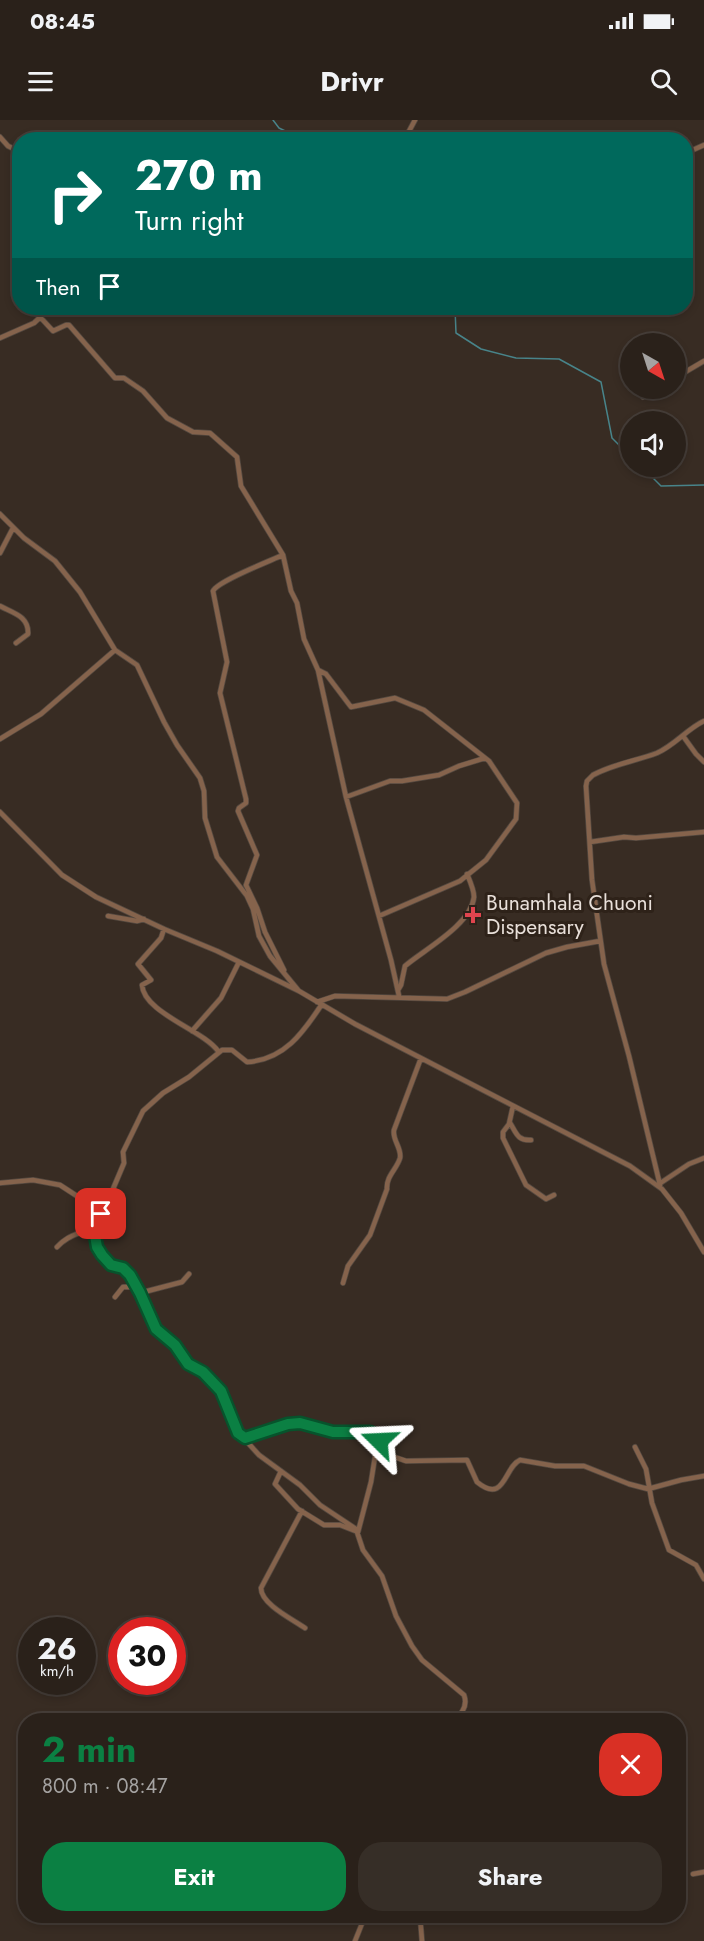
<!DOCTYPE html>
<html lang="en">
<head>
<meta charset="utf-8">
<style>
	:root { --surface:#2a211a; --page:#362e27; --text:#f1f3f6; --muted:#a5a3a2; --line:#463e39; --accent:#0b8043 }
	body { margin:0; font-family:Jost,sans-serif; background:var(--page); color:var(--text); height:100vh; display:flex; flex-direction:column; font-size:22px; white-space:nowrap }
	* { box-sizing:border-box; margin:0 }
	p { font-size:20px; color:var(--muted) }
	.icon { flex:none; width:33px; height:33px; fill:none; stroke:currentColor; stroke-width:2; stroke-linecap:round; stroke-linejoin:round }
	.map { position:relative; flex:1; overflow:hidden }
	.drawer { position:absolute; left:18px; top:1593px; width:668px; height:210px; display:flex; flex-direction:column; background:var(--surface); border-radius:24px; box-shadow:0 3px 9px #0003,0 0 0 2px var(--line) }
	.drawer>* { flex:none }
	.guide { position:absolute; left:12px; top:12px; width:681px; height:183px; border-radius:24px; box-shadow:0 3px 9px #0003,0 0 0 2px var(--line); background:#00695c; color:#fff; overflow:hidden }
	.needle { width:39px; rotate:141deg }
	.tools { position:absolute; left:620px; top:213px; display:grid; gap:12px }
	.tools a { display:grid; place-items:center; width:66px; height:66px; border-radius:50%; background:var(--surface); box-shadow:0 3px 9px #0003,0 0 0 2px var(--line); font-size:30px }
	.speed { position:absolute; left:18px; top:1497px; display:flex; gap:12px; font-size:30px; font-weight:700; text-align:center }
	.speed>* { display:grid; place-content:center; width:78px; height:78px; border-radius:50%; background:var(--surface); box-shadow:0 3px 9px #0003,0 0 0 2px var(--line); line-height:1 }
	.speed small { font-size:15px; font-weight:400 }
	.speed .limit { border:9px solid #d22; background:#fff; color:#111 }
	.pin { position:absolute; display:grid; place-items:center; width:51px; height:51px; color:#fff; margin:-26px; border-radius:12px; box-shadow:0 3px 9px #0006 }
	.me { position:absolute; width:66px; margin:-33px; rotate:291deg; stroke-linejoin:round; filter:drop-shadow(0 0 4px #0008) }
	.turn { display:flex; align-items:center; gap:21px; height:126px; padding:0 24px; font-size:27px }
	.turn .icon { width:78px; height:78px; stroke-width:2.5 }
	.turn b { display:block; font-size:42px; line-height:51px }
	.then { display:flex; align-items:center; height:57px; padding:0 24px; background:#0003; gap:12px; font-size:22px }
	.round { display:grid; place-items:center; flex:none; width:63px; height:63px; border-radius:24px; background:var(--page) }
	.head { display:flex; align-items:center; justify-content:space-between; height:102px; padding:0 24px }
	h1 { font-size:36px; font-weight:700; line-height:45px; color:var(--accent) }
	.cta { display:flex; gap:12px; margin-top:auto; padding:12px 24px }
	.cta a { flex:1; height:69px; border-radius:24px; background:var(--accent); color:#fff; font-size:24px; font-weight:700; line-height:69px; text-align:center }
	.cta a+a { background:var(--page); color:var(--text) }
	.status { display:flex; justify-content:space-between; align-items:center; height:42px; padding:0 30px; background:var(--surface); direction:ltr }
	.status svg { height:16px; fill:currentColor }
	header { display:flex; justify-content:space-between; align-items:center; height:78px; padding:0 24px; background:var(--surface); font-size:27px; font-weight:700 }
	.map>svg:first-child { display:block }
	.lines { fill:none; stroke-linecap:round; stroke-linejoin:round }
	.stream { stroke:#48848a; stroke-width:1.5 }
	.minor-casing { stroke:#544940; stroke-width:6 }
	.minor { stroke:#85634c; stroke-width:4.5 }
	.route-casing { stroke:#07532c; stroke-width:15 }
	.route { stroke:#0b8043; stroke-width:10 }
	.health-dot { fill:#e0444e; stroke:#2e2219; stroke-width:2 }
	.labels { text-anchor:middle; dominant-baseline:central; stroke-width:6; stroke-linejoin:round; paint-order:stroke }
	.poi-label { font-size:21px; fill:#e9e0da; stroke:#2e2219; text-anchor:start }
</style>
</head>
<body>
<div class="status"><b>08:45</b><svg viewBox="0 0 49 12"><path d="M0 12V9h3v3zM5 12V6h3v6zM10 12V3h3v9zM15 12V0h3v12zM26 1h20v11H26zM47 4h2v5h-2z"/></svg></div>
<header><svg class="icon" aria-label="menu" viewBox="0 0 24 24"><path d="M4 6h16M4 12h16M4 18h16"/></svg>Drivr<svg class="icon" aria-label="search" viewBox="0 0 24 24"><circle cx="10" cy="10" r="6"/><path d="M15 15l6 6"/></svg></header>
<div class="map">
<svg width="704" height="1821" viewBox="0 0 704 1821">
	<rect width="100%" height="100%" fill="#382c23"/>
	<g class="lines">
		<path class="stream" d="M273,0L279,8L304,20
			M455,188L456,213L481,229L516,238L559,239L601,262L612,318L630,336
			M641,346L661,366L704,365"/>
		<defs>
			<path id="minor" d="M0,17L8,26L20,32
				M402,20L407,15L415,0
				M686,33L704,25
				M41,198L53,211L66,205H69L115,258H124L143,271L167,298L193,312L210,313L237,337L241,366L283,435L291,471L297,483L304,519L318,550L346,677L391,840L399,876
				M0,218L34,203L50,188
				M675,258L704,241
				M643,277L657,268
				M0,394L24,418L55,441L80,472L115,530L137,545L164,602L177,625L200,658L204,671L205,698L217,737L247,776L253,789L259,816L270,836L298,870
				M0,433L13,408
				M283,435C270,441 218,461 213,471L227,542L220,573L246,679V683L239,688L238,691L257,735L246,765L257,788L265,812L284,850
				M0,486C13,493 29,496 28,514L16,523
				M318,550L326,554L351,587L395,578L424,590L489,641L517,683L516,699L486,740L460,761L379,796
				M683,616L696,634L704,642
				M0,619L41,594L115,530
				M346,677L390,661H402L439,655L459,646L485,638
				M0,692L62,755L96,777L164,809L217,831L299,871L355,904L630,1046L662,1069L681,1093L704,1132
				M590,722L624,717L636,718L704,712
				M108,796L137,801L144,799
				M164,809L161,818L138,844L151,860L142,865C144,893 203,910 218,931
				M398,870L401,865L405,846C425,829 471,805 474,777C474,770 470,761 467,754
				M317,882L335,876L447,879L465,872L546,833L567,827L600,821
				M322,884C303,913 284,940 247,942L232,930H222L189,957L163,973L143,991L123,1032L124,1043L113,1069L112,1086L95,1099L93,1104L97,1127L102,1135L111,1145L123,1148L130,1155L140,1173L156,1209L175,1225L188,1243L203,1252L221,1271L239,1313L259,1335L300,1365L320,1385L356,1409L363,1430L382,1456L396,1496L412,1526L422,1540L464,1575C468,1586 462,1594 454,1600
				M192,911L221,878L239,842
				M513,986L509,1004L503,1012V1018L526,1065L546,1079L554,1075
				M510,1003C516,1012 517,1021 531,1020
				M0,1063L33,1060L60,1065L103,1093
				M659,1064L689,1044L704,1038
				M660,1065L629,936L604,844L592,760L586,666L587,661L593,655C613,644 636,641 657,633C675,625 687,609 704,601
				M57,1127C69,1114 79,1115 93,1106
				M343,1163L348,1146L370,1115L387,1069C386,1056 397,1049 400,1038C402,1028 392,1020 394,1010L421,938
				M140,1173L182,1162L189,1154
				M115,1177L123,1167H137
				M245,1318L288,1304L300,1303L333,1312H370L378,1318L371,1362L358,1412L340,1405H324L298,1389L275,1364L281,1351
				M635,1327L646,1349L652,1383L669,1430L696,1445L704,1459
				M377,1331L406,1341L467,1340L477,1362C505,1385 504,1347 520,1340L555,1346H584L629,1364L648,1369L681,1360L704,1356
				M302,1391L261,1468C261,1484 292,1499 305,1508
				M693,1754L704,1752
				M420,1796L422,1821
				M355,1821L363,1801L368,1796"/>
		</defs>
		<use href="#minor" class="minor-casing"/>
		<use href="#minor" class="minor"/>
	</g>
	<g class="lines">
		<defs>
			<path id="route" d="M101,1094L93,1104L97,1127L102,1135L111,1145L123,1148L130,1155L140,1173L156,1209L175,1225L188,1244L203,1252L221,1271L238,1313L245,1318L288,1304L300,1303L333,1312H370L376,1315L379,1321"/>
		</defs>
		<use href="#route" class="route-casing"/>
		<use href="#route" class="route"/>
	</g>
	<path class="health-dot" d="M470 786h6v6h6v6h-6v6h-6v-6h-6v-6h6z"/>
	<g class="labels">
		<g class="poi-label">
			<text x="486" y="783">Bunamhala Chuoni<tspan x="486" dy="24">Dispensary</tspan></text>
		</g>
	</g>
</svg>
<div class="tools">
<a><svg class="needle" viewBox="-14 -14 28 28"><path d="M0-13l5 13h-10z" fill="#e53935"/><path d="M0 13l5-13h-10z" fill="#a5a3a2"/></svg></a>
<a><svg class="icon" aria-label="sound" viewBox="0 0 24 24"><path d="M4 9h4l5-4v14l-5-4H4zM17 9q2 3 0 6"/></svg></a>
</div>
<div class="speed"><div>26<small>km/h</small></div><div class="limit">30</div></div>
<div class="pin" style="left:101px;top:1094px;background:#d93025"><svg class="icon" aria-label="arrive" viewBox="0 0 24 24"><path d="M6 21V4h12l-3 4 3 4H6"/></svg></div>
<svg class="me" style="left:379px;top:1321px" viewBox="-20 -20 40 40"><path d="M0-17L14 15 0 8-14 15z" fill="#0b8043" stroke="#fff" stroke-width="4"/></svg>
<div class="guide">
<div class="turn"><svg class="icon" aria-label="right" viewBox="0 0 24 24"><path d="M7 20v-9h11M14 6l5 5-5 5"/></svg><div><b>270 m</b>Turn right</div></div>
<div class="then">Then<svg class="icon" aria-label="arrive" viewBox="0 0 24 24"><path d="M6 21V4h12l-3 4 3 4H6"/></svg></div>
</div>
<section class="drawer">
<div class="head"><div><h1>2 min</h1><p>800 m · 08:47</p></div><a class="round" style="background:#d93025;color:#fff"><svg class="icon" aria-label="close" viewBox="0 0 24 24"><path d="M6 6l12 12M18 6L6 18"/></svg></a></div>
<div class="cta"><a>Exit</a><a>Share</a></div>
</section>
</div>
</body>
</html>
